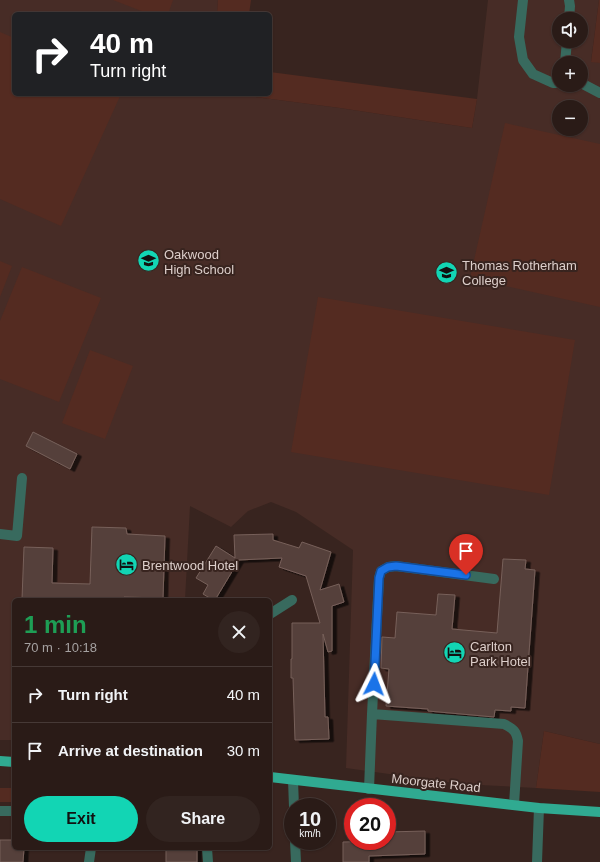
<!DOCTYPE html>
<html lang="en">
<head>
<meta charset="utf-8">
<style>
	:root { --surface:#2a1b17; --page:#322420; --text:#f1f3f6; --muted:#a5a1a1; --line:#463936; --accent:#12d5b4 }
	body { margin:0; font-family:Arial,sans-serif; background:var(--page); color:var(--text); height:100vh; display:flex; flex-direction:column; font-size:15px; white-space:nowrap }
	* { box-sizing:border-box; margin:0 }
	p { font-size:13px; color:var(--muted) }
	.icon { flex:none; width:22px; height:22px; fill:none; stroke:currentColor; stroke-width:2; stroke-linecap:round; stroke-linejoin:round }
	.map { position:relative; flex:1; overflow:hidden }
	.panel { position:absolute; left:12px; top:598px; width:260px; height:252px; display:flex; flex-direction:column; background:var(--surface); border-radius:6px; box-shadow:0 1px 3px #0004,0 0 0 1px var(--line) }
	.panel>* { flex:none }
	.top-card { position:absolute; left:12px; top:12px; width:260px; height:84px; border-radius:6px; box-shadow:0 1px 3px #0004,0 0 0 1px var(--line); background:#202124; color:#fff; overflow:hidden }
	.controls { position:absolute; left:552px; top:12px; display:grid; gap:8px }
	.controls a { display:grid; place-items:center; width:36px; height:36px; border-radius:50%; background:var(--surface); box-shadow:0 1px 3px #0004,0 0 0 1px var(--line); font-size:20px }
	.speed { position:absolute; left:284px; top:798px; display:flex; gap:8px; font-size:20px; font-weight:700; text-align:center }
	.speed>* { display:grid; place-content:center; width:52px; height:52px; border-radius:50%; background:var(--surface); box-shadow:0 1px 3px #0004,0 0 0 1px var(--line); line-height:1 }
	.speed small { font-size:10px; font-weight:400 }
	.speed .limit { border:6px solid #d22; background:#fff; color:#111 }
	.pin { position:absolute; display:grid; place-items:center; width:34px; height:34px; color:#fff; margin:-41px -17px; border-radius:50% 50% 50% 0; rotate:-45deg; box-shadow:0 0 4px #0007 }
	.pin .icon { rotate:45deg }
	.me { position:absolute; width:44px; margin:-22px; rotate:3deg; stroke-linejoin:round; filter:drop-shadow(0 0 3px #0008) }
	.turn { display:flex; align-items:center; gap:14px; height:84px; padding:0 12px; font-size:18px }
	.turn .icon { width:52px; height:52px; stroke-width:2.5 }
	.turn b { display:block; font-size:28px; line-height:34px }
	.round { display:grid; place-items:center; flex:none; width:42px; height:42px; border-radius:21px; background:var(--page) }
	.headline { display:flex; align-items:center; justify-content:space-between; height:68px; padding:0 12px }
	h1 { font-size:24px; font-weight:600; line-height:30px; color:#1e9e55 }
	.action { display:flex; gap:8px; margin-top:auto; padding:8px 12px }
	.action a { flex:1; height:46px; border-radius:24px; background:var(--accent); color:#111; font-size:16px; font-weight:600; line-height:46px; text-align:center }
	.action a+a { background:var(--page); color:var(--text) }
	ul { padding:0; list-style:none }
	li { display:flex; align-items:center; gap:12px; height:56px; padding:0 12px; border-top:1px solid var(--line) }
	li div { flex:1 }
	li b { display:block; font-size:15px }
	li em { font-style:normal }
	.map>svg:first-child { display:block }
	.built { fill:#472c26; fill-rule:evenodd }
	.green { fill:#542b21 }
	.building { fill:#55403a; stroke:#77605a; filter:url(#shadow) }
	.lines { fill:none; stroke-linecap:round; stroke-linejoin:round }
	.minor { stroke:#386a5e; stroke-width:10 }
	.major { stroke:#30aa91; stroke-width:10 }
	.route-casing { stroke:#114b97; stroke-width:10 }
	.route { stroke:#1a73e8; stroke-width:7 }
	.labels { text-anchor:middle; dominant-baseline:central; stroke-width:4; stroke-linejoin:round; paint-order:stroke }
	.poi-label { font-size:13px; fill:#ddcfcb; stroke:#38241f; text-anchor:start }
	.street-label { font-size:13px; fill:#ddcfcb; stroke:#38241f }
</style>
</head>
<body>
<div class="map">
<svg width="600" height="862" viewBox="0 0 600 862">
	<defs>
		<filter id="shadow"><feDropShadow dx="4.5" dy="2.5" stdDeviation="0" flood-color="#0009"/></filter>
	</defs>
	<rect width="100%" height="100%" fill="#38241f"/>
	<path class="built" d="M0,0H218L217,14H14V94H232L340,108L472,128L477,99L488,0H599L591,61L600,63V744L544,731L536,788L461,784L346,768L353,550L296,512L271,502L248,511L231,527L190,506L185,600H14V740H0ZM559,19H581V41H559ZM559,63H581V85H559ZM559,107H581V129H559Z"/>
	<path class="green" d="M113,0H173L168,14H149Z
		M218,0H251L249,14H217Z
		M599,0H600V63L591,62Z
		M0,32L14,38V94H121L61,226L0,199Z
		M270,72L477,99L472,128L340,108L232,94H270Z
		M505,123L600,144V307L470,278Z
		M0,261L12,266L0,297Z
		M22,267L101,298L59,402L0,379V321Z
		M318,297L575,340L549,495L291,452Z
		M90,350L133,366L105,439L62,423Z
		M544,731L600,744V792L536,788Z
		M0,788H14V802H0Z"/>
	<path class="building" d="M33,432L77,454L70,469L26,446Z
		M92,527L126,528L127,534L165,536L163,598L124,597V600H50L22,599L24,547L53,548L52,583L90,584Z
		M273,534V540L299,548L302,542L331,552L320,590L339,584L344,602L332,606V651L328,652L323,634L325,717H328L329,739L295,740L293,678H291V659H292V623H320L306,576L279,567L282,558L238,560H239L215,600H213L203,594L208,585L196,578L216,546L235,558L234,535Z
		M503,559L526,560L525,569L535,570L525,708L511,707V711L495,710L494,717L428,711V709L386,706L389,669L381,668L382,637L395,638L397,612L436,615L438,594L455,595L452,629L497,633Z
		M425,831V854L369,856V862H343V842L387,841V832Z
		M0,840H14V848H24L23,862H0Z
		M166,848H197V862H166Z"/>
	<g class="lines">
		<path class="minor" d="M523,0L519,37L523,60L533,74L553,83H559
			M569,0L570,6L569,19
			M565,63L567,41
			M581,83L600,93
			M0,534L17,536L22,478
			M270,614L292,600
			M372,714L504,724C513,729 516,730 518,741L514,805
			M293,780L294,807
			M369,789L372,714L379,578L381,571L388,567L396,566L494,579
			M0,811H14
			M295,841L296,862
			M207,848L208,862
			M89,862L91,848
			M537,862L539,808"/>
		<path class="major" d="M0,761L14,762
			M270,777L539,808L600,812"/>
	</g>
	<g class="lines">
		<defs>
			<path id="route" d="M374,684L379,578L381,571L388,567L396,566L466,575"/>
		</defs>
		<use href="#route" class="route-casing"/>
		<use href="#route" class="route"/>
	</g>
	<defs>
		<symbol id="school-disc" viewBox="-11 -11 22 22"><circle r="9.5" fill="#12d5b4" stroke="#38241f"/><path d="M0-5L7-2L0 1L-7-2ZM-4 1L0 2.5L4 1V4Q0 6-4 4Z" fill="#111"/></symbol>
		<symbol id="university-disc" viewBox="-11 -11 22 22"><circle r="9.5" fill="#12d5b4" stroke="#38241f"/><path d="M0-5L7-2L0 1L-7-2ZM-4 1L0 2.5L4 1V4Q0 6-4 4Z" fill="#111"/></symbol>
		<symbol id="hotel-disc" viewBox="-11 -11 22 22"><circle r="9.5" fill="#12d5b4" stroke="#38241f"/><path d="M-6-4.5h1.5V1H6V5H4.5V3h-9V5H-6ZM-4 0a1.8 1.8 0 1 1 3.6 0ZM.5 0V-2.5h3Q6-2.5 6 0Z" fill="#111"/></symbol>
	</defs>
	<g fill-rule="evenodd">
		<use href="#school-disc" x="136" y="248" width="25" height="25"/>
		<use href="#university-disc" x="434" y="260" width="25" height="25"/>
		<use href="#hotel-disc" x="114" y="552" width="25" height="25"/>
		<use href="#hotel-disc" x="442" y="640" width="25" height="25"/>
	</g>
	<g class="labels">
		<g class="poi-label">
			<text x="164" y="254">Oakwood<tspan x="164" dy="15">High School</tspan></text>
			<text x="462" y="265">Thomas Rotherham<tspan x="462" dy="15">College</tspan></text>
			<text x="142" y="565">Brentwood Hotel</text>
			<text x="470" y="646">Carlton<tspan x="470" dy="15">Park Hotel</tspan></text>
		</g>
		<g class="street-label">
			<text transform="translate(436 783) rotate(6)">Moorgate Road</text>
		</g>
	</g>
</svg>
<div class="controls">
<a><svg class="icon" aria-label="sound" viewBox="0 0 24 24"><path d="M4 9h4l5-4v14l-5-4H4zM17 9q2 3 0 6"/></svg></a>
<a>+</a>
<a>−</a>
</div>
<div class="speed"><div>10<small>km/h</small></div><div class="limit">20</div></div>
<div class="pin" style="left:466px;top:575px;background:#d93025"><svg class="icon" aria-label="arrive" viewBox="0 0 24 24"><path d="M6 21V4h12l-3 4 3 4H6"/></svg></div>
<svg class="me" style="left:374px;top:684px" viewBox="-20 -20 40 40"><path d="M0-17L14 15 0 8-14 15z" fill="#1a73e8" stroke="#fff" stroke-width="4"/></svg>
<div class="top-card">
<div class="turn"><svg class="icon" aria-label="right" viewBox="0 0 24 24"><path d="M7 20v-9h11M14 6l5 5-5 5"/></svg><div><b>40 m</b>Turn right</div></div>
</div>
<section class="panel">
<div class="headline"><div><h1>1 min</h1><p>70 m · 10:18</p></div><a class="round"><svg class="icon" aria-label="close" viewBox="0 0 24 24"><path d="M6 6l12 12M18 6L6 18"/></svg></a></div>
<ul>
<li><svg class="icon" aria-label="right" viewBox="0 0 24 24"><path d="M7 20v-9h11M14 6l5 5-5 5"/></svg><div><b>Turn right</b></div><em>40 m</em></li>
<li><svg class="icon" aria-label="arrive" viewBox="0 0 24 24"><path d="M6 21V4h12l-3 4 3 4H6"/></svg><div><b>Arrive at destination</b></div><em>30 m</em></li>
</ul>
<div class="action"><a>Exit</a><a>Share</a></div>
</section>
</div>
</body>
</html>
